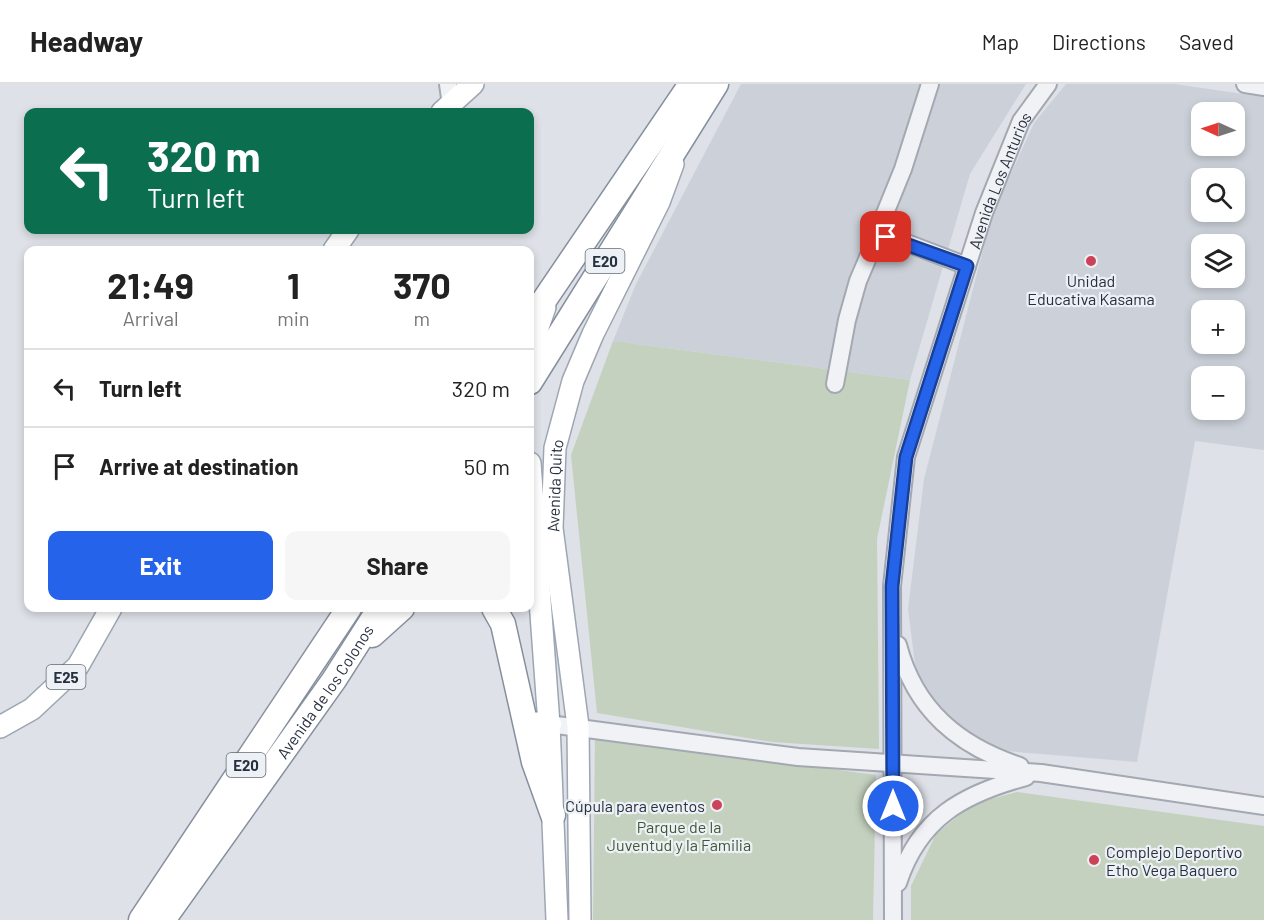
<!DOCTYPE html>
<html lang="en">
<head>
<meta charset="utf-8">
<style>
	:root { --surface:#fff; --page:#f6f6f6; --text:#222; --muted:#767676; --line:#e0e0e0; --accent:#2563eb }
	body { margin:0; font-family:Barlow,sans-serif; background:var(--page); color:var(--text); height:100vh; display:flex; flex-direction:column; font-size:22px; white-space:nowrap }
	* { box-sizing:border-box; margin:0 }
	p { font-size:20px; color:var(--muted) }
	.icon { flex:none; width:33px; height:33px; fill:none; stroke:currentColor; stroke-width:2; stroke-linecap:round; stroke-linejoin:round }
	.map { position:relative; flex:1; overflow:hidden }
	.details { position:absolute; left:24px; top:162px; width:510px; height:366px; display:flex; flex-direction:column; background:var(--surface); border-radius:12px; box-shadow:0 3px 9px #0003 }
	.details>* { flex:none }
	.top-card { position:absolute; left:24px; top:24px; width:510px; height:126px; border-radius:12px; box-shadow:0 3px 9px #0003; background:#0b6e4f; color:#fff; overflow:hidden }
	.needle { width:39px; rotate:273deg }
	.fabs { position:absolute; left:1191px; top:18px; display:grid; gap:12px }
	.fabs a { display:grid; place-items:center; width:54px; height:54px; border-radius:12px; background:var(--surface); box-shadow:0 3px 9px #0003; font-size:30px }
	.pin { position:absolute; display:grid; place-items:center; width:51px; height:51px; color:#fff; margin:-26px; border-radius:12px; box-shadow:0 3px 9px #0006 }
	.me { position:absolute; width:66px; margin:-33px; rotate:0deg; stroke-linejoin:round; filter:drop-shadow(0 0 4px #0008) }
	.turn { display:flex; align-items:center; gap:21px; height:126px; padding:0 24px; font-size:27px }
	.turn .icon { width:78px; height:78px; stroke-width:2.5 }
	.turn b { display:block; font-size:42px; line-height:51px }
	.eta { display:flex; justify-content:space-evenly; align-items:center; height:102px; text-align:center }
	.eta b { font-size:36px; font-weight:700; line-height:42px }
	.primary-button { display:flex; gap:12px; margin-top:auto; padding:12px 24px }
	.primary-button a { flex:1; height:69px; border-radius:12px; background:var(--accent); color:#fff; font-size:24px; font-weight:700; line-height:69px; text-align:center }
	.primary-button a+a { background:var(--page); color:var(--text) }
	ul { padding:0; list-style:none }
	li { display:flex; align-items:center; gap:18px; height:78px; padding:0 24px; border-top:2px solid var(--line) }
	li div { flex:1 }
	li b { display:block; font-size:22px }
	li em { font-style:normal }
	header { display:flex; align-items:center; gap:36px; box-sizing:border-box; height:84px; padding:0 30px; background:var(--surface); border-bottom:2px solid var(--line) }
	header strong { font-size:28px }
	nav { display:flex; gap:33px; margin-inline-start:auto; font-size:21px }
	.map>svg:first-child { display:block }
	.built { fill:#ccd1d9; fill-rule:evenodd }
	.green { fill:#c4d1bf }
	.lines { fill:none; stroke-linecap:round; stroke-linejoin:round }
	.minor-casing { stroke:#a3a8b1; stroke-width:20 }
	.major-casing { stroke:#9da6b3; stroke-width:24 }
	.highway-casing { stroke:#858f9d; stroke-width:27 }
	.minor { stroke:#f0f2f6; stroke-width:16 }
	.major { stroke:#fff; stroke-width:21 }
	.highway { stroke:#fff; stroke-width:24 }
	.route-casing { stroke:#184099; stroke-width:15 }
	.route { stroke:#2563eb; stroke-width:10 }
	.poi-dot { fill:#cc4359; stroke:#edf0f5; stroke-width:2 }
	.labels { text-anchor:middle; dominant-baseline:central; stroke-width:4.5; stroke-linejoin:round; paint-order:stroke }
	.shield { fill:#edf0f5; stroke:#626a75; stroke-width:1.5 }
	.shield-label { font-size:15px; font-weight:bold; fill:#27303e }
	.street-label { font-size:16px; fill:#27303e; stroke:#edf0f5 }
	.poi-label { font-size:16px; fill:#27303e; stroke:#edf0f5 }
	.park-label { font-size:16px; fill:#3c5935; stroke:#edf0f5 }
</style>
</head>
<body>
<header>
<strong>Headway</strong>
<nav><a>Map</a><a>Directions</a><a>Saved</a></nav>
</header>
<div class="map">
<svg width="1264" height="836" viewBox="0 0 1264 836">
	<rect width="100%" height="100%" fill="#dee1e7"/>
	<path class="built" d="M741,0H1026L970,90L910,296L613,257L636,200Z
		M1066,0H1175L1264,13V366L1195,357L1137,678L993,666L937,627L916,588L908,525L924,395L992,131L1034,39ZM1202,28H1234V62H1202ZM1202,94H1234V128H1202ZM1202,160H1234V194H1202ZM1202,226H1234V260H1202ZM1202,292H1234V326H1202Z"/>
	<path class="green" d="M613,257L910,296L877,455L879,665L772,658L597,629L571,371Z
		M595,653L876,691L873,836H593Z
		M1017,708L1264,742V836H911V802L936,750L973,720Z"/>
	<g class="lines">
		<defs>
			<g id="minor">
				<path d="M448,0L451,21"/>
				<path d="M1245,0L1264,3"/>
				<path d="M878,155L879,144L903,85L930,0"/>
				<path d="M835,300L847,236L858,197L875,157L891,153L967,182"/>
				<path d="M898,561C915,626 959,662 1020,682"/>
				<path d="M549,640L798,673L1041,689L1264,722"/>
				<path d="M898,799C919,734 963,710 1026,693"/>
				<path id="s1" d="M893,836L892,502L906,373L984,129L1021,37L1048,0"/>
			</g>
			<g id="major">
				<path d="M442,28L473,0"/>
				<path d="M334,166L348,146"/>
				<path d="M530,267L545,223"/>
				<path d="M530,379L549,640L557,836"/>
				<path d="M0,643L32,625L78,582L111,524"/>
				<path id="s2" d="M580,836L578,642L552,444L555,364L573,297L593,250L659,118L673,80"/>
			</g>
			<g id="highway">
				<path d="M530,237L691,0"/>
				<path d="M530,298L716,0"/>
				<path d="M494,524L503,540L534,678L553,731"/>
				<path d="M372,551L402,524"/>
				<path d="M527,641L549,640"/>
				<path d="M141,836L349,524"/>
				<path id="s3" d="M163,836L334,596L380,524"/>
			</g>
		</defs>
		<use href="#minor" class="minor-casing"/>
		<use href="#major" class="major-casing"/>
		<use href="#highway" class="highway-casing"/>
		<use href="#minor" class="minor"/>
		<use href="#major" class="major"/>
		<use href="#highway" class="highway"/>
	</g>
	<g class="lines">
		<defs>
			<path id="route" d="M886,153L967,182L906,373L892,502L893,722"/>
		</defs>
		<use href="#route" class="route-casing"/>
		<use href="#route" class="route"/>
	</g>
	<g class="poi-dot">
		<circle cx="1091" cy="177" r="6"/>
		<circle cx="717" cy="721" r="6"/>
		<circle cx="1094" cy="776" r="6"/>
	</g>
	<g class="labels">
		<g class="shield">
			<rect x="585.5" y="165" width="39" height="24" rx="4.5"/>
			<rect x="46.5" y="581" width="39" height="24" rx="4.5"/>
			<rect x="226.5" y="669" width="39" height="24" rx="4.5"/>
		</g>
		<g class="shield-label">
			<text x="605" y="177">E20</text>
			<text x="66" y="593">E25</text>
			<text x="246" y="681">E20</text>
		</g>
		<g class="street-label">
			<text stroke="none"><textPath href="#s1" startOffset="756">Avenida Los Anturios</textPath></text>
			<text stroke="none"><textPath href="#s2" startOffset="436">Avenida Quito</textPath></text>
			<text stroke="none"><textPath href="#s3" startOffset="280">Avenida de los Colonos</textPath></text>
		</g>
		<g class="poi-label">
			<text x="1091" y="196">Unidad<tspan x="1091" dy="18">Educativa Kasama</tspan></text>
			<text x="705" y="721" text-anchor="end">Cúpula para eventos</text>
			<text x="1106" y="767" text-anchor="start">Complejo Deportivo<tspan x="1106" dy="18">Etho Vega Baquero</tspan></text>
		</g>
		<g class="park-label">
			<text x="679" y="742">Parque de la<tspan x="679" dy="18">Juventud y la Familia</tspan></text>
		</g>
	</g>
</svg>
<div class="fabs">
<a><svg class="needle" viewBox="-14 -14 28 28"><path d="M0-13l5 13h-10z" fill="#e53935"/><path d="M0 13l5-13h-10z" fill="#767676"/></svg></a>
<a><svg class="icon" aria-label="search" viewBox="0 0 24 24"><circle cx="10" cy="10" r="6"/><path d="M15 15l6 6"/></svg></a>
<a><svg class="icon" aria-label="layers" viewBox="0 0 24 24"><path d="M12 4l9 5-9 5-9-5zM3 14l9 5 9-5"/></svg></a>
<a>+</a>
<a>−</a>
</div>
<div class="pin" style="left:886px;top:153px;background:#d93025"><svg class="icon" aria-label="arrive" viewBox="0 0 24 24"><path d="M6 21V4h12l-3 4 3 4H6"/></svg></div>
<svg class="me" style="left:893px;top:722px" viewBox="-20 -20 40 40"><circle r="17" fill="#2563eb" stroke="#fff" stroke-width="3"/><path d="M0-11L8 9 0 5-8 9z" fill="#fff"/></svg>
<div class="top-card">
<div class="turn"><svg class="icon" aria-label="left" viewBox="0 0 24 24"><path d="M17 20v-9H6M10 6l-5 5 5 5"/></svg><div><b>320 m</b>Turn left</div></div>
</div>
<section class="details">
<div class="eta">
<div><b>21:49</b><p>Arrival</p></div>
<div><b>1</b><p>min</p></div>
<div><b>370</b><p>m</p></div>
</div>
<ul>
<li><svg class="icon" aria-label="left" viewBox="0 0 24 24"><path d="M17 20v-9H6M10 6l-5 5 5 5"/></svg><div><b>Turn left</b></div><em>320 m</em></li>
<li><svg class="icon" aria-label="arrive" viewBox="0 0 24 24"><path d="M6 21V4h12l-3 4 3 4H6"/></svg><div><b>Arrive at destination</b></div><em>50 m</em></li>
</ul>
<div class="primary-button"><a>Exit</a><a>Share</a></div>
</section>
</div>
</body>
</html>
